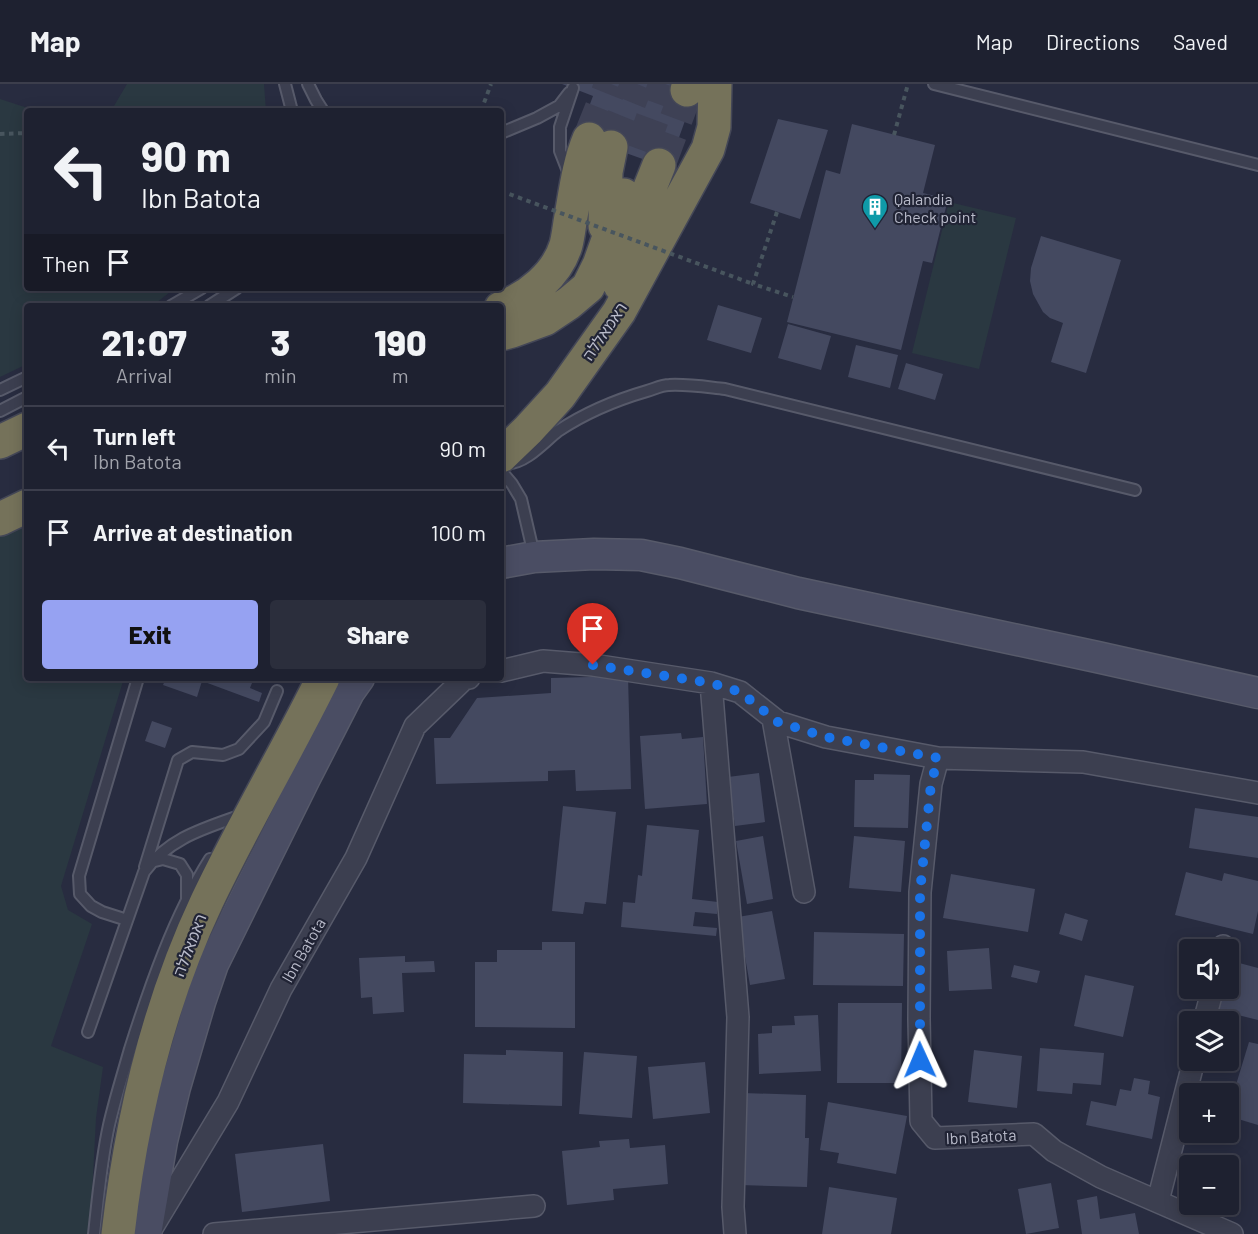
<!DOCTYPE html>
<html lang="en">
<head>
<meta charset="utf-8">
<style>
	:root { --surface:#1e2130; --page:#2b2e3c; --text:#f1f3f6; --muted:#a1a3ab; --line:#3c3e4c; --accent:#96a2f2 }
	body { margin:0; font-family:Barlow,"Noto Sans Hebrew",sans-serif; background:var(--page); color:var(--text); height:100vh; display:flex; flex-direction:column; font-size:22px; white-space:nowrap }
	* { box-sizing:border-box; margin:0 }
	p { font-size:20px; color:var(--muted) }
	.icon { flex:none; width:33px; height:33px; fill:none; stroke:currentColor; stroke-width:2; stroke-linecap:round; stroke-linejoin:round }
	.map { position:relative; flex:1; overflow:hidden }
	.side { position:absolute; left:24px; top:219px; width:480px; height:378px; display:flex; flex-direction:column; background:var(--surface); border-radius:6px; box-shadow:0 3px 15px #0003,0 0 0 2px var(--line) }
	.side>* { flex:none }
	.guide { position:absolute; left:24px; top:24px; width:480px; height:183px; border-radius:6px; box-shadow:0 3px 15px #0003,0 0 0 2px var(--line); background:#1e2130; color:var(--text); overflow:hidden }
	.fabs { position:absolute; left:1179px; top:855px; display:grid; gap:12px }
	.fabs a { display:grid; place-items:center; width:60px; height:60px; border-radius:6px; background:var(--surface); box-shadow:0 3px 15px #0003,0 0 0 2px var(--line); font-size:30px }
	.pin { position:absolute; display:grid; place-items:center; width:51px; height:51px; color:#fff; margin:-62px -26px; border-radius:50% 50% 50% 0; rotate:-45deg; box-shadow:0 0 6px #0007 }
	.pin .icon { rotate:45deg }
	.me { position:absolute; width:66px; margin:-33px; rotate:359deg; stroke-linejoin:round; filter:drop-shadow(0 0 4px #0008) }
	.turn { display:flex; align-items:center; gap:21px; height:126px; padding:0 18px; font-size:27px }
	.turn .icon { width:78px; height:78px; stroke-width:2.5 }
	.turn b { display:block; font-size:42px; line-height:51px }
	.then { display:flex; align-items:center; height:57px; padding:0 18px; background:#0003; gap:12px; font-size:22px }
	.eta { display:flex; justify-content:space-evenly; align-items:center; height:102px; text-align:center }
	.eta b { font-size:36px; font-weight:800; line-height:42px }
	.button { display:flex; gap:12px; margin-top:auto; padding:12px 18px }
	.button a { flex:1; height:69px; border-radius:6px; background:var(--accent); color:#111; font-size:24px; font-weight:800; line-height:69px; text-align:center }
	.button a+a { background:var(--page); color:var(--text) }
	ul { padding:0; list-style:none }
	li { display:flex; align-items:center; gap:18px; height:84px; padding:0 18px; border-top:2px solid var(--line) }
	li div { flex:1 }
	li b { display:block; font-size:22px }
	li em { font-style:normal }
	header { display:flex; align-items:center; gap:36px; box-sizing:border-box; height:84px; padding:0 30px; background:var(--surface); border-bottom:2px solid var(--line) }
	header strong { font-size:28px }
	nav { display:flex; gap:33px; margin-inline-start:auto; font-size:21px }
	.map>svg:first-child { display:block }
	.green { fill:#2a3841 }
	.building { fill:#444960 }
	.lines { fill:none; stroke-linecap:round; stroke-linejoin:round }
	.highway-tunnel { stroke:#3e4155; stroke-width:33; stroke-dasharray:33 16; stroke-linecap:butt }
	.lane-casing { stroke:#575a6a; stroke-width:14 }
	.street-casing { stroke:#575a6a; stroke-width:24 }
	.secondary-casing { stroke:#575a6a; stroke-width:33 }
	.highway-casing { stroke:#444757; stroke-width:36 }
	.path { stroke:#48555e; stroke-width:4; stroke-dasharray:4.5 4.5; stroke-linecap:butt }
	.lane { stroke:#3c3f50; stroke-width:10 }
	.street { stroke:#3c3f50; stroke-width:21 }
	.secondary { stroke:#4a4d63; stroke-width:30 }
	.highway { stroke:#75725a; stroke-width:33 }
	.path-bridge { stroke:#48555e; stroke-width:4; stroke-dasharray:4.5 4.5; stroke-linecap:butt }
	.route { stroke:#1a73e8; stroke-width:10; stroke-dasharray:0 18 }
	.labels { text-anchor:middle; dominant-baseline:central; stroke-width:4.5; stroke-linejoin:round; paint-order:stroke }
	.poi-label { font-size:16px; fill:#b9bbca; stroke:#212435; text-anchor:start }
	.street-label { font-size:16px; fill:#b9bbca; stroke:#212435 }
</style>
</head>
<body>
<header>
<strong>Map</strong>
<nav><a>Map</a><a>Directions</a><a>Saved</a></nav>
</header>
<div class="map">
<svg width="1258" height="1150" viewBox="0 0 1258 1150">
	<rect width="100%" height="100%" fill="#282c40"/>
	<path class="green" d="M127,0H264L266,27H111Z
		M0,15L37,27H27V204H175L156,219L149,222H27V280L0,293Z
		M949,118L1016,134L979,285L912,269Z
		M27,441V594H124L61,802L68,826L92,840L51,962L103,983L96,1034L90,1150H0V453Z"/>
	<path class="building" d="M562,0H670L695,9L668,84L578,52L593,12Z
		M778,35L828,46L800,135L750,119Z
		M852,40L935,61L923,109L948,115L932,179L923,177L901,266L787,238L826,86L840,90Z
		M1041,152L1121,176L1086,289L1051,278L1063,239L1050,234L1043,228L1033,210L1030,197L1031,184Z
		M718,221L762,234L751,269L707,256Z
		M788,240L831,252L821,286L778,274Z
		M856,261L898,271L890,304L848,293Z
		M906,279L943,290L935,316L898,305Z
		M628,592L631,705L576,707L575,686L548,687V697L436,700L434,654H450L477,614L551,609V594Z
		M166,594H254L250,604L262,609L259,618L202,597L197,613L163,601Z
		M152,637L172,644L165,664L145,657Z
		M681,649L682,655L703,653L707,720L645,725L640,652Z
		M759,689L765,738L735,742L728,693Z
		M874,690L910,691L908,744L854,743L855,696H874Z
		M563,722L616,728L606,820L585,818L583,830L552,827Z
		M1195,724L1258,733V774L1189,764Z
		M647,741L699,746L692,815L718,818L717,830L695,828L693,842L717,844L716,852L621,843L623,818L635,819L638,791L642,792Z
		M763,752L773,815L747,820L736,757Z
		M854,752L905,757L901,808L849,804Z
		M1186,788L1222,797L1224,789L1258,797V827L1253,850L1175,831Z
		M951,790L1035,805L1028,848L943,834Z
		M772,827L785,895L750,901L738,833Z
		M1065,829L1088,836L1082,857L1059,850Z
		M814,848L904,850L903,902L813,901Z
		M542,858H575V944L475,943V878H497V866H542Z
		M989,864L992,905L949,907L947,867Z
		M405,872V878L434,877L435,888L402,889L404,928L373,930L372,913L361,914L359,874Z
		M1228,876L1258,884V936L1214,925L1219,904H1228Z
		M1014,881L1040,887L1037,899L1011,893Z
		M1085,891L1134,902L1123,953L1074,942Z
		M838,919H902L901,999H837Z
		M818,931L821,987L759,990L758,950L772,949V942L795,941L794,932Z
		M1249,958L1258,960V1041L1228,1032V1027Z
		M1040,964L1104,969L1101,1001L1073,999L1072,1010L1037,1007Z
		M506,966L563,968L562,1022L463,1019L464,970L506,971Z
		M974,966L1022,972L1017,1024L968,1018Z
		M584,968L637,972L632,1034L579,1030Z
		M705,978L710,1029L653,1035L648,983Z
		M1134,994L1150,997L1148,1010L1160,1013L1152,1055L1086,1041L1091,1017L1116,1022L1120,1005L1131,1007Z
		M743,1009L806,1011L805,1054H809L807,1103L740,1101Z
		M828,1018L907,1032L896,1090L837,1079L839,1069L820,1066Z
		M629,1055L630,1064L665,1061L668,1100L613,1105L614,1116L567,1121L562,1067L600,1063L599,1057Z
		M323,1060L330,1117L242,1128L235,1070Z
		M1051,1099L1059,1144L1026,1150L1018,1105Z
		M829,1103L897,1114L891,1150H822Z
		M1097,1112L1100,1135L1135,1129L1139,1150H1082L1077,1116Z"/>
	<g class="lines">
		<path class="highway-tunnel" d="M589,55L611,0
			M611,63L637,0
			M641,66L665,0
			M659,81L687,6"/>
		<defs>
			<path id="lane" d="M285,0L292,27
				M308,0L316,16L323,27
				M934,0L1258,81
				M501,49L537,34L559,22L569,9
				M569,90L560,67V43L573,4
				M171,222L202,204
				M209,222L237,204
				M0,306L27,293
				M0,327L27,313
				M508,379C525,380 545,357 558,347C585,329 616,316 647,307C654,305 662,301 669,301C688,300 706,303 725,305L1135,406
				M501,387L512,400L521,415L534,471
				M151,778L163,775L180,780L187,791V816
				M145,783L178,676L192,668L223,671L239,665L264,638L277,607
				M127,836L102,828L91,822L80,810L79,792L138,594
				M88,948L144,788C168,755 202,745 239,732
				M94,1150C98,1114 101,1077 109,1041C115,1015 123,990 130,965C150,902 174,832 210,775"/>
			<path id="street" d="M501,587L543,577L593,581L711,599L740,608L778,638L826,653L938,674L931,700L920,808L919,935L921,1037L935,1054L1034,1050L1054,1067L1101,1093L1232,1150
				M711,599L738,933L733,1123L735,1150
				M773,635L804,808
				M938,674L1083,678L1258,709
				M1222,866L1223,862
				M1204,938L1213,904
				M1158,1117L1194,976
				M152,1144L228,1018L281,905L356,774L415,642L464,595L469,594
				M214,1150L534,1122"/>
			<path id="secondary" d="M501,479L534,473L594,470L641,471L680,479L798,509L1097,573L1258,609
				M146,1150L162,1057L175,1003L200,918L213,880L305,694L349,608L359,594"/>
			<path id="highway" d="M687,6L689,0
				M605,142L606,88L611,63
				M620,201L622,198L637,136L659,81
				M501,224C529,213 557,191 566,161C568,153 569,145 570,138C575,111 578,81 589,55
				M501,250L512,247L545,235L569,219L588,203L599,181L624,111
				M0,358L27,345
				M501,372L528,346L560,311L619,228L708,65L714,43L715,0
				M0,435L27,422
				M118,1150C131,1036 158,921 207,817C243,741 286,669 323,594"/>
		</defs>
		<use href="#lane" class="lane-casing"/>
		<use href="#street" class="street-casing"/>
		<use href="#secondary" class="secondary-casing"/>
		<use href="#highway" class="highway-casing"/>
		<path class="path" d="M481,27L491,0
			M0,50L27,49
			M894,51L908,0
			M777,128L753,200L793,213"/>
		<use href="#lane" class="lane"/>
		<use href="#street" class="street"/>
		<use href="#secondary" class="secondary"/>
		<use href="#highway" class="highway"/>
		<path class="path-bridge" d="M501,107L753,200"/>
	</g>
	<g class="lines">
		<path class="route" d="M593,581L711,599L740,608L778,638L826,653L938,674L931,700L920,808V976"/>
	</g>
	<defs>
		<symbol id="building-pin" viewBox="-11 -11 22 30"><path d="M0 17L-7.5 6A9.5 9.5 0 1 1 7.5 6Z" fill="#0f9aa8" stroke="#212435"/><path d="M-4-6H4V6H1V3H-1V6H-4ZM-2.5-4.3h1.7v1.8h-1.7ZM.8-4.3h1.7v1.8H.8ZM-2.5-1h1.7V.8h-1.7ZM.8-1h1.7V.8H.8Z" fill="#fff"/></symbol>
	</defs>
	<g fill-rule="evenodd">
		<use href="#building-pin" x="860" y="108" width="30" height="40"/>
	</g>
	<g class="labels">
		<g class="poi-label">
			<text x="894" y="114">Qalandia<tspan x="894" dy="18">Check point</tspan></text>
		</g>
		<g class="street-label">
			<text transform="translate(604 247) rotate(-56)">ראמאללה</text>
			<text transform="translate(189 861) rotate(-69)">ראמאללה</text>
			<text transform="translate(303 866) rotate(-60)">Ibn Batota</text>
			<text transform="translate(981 1052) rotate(-3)">Ibn Batota</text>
		</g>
	</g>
</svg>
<div class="fabs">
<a><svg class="icon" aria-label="sound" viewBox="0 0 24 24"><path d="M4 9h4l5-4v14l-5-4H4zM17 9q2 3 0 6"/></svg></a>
<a><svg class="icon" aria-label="layers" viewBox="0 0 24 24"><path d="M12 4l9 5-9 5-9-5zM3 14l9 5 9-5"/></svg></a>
<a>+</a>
<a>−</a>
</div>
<div class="pin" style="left:593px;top:581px;background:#d93025"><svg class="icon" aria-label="arrive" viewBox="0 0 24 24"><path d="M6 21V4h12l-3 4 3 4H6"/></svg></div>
<svg class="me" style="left:920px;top:976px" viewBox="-20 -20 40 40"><path d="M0-17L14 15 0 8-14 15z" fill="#1a73e8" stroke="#fff" stroke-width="4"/></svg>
<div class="guide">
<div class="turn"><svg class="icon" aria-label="left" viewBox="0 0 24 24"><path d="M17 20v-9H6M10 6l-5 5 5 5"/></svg><div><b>90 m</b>Ibn Batota</div></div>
<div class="then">Then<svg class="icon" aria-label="arrive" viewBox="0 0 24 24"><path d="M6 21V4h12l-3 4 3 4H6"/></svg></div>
</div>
<section class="side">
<div class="eta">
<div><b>21:07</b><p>Arrival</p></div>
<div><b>3</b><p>min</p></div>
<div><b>190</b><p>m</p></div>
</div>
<ul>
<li><svg class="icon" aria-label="left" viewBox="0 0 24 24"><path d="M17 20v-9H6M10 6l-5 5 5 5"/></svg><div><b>Turn left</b><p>Ibn Batota</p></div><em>90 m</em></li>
<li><svg class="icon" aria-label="arrive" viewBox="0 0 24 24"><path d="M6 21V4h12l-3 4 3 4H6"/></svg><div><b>Arrive at destination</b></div><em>100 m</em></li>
</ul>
<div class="button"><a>Exit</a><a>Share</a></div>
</section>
</div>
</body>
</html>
